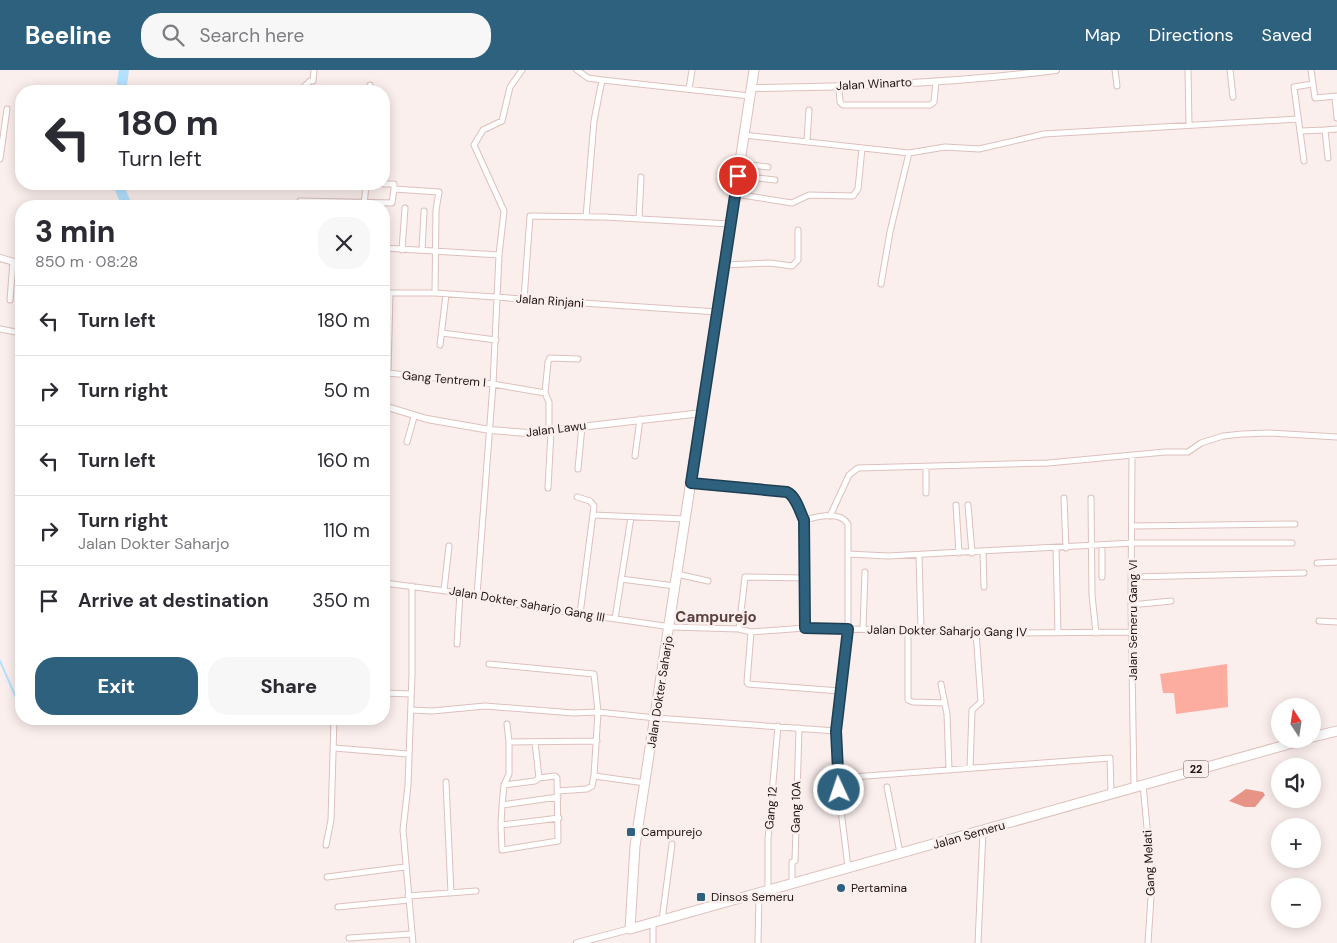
<!DOCTYPE html>
<html lang="en">
<head>
<meta charset="utf-8">
<style>
	:root { --surface:#fff; --page:#f7f7f7; --text:#2b2b33; --muted:#7c7c81; --line:#e1e1e2; --accent:#2e617e }
	body { margin:0; font-family:"DM Sans",sans-serif; background:var(--page); color:var(--text); height:100vh; display:flex; flex-direction:column; font-size:19px; white-space:nowrap }
	* { box-sizing:border-box; margin:0 }
	p { font-size:16px; color:var(--muted) }
	.icon { flex:none; width:28px; height:28px; fill:none; stroke:currentColor; stroke-width:2; stroke-linecap:round; stroke-linejoin:round }
	.map { position:relative; flex:1; overflow:hidden }
	.details { position:absolute; left:15px; top:130px; width:375px; height:525px; display:flex; flex-direction:column; background:var(--surface); border-radius:20px; box-shadow:0 2px 12px #0003 }
	.details>* { flex:none }
	.hud { position:absolute; left:15px; top:15px; width:375px; height:105px; border-radius:20px; box-shadow:0 2px 12px #0003; background:#fff; color:var(--text); overflow:hidden }
	.needle { width:32px; rotate:348deg }
	.controls { position:absolute; left:1271px; top:628px; display:grid; gap:10px }
	.controls a { display:grid; place-items:center; width:50px; height:50px; border-radius:50%; background:var(--surface); box-shadow:0 2px 12px #0003; font-size:25px }
	.pin { position:absolute; display:grid; place-items:center; width:42px; height:42px; color:#fff; margin:-21px; border:2px solid #fff; border-radius:50%; box-shadow:0 1px 5px #0007 }
	.me { position:absolute; width:55px; margin:-28px; rotate:357deg; stroke-linejoin:round; filter:drop-shadow(0 0 4px #0008) }
	.turn { display:flex; align-items:center; gap:18px; height:105px; padding:0 20px; font-size:22px }
	.turn .icon { width:65px; height:65px; stroke-width:2.5 }
	.turn b { display:block; font-size:35px; line-height:42px }
	.round { display:grid; place-items:center; flex:none; width:52px; height:52px; border-radius:20px; background:var(--page) }
	.overview { display:flex; align-items:center; justify-content:space-between; height:85px; padding:0 20px }
	h1 { font-size:30px; font-weight:800; line-height:38px }
	.action { display:flex; gap:10px; margin-top:auto; padding:10px 20px }
	.action a { flex:1; height:58px; border-radius:20px; background:var(--accent); color:#fff; font-size:20px; font-weight:800; line-height:58px; text-align:center }
	.action a+a { background:var(--page); color:var(--text) }
	ul { padding:0; list-style:none }
	li { display:flex; align-items:center; gap:15px; height:70px; padding:0 20px; border-top:1px solid var(--line) }
	li div { flex:1 }
	li b { display:block; font-size:19px }
	li em { font-style:normal }
	header { display:flex; align-items:center; gap:30px; box-sizing:border-box; height:70px; padding:0 25px; background:var(--accent); color:#fff }
	header strong { font-size:24px }
	nav { display:flex; gap:28px; margin-inline-start:auto; font-size:18px }
	.search { width:350px; height:45px; background:var(--page); display:flex; align-items:center; gap:12px; box-sizing:border-box; padding:0 18px; border-radius:20px; color:var(--muted); font-size:19px }
	.map>svg:first-child { display:block }
	.green { fill:#fcada0 }
	.forest { fill:#e79386 }
	.lines { fill:none; stroke-linecap:round; stroke-linejoin:round }
	.stream { stroke:#b3e2ff; stroke-width:2 }
	.river { stroke:#b3e2ff; stroke-width:10 }
	.minor-casing { stroke:#ddc0bb; stroke-width:7 }
	.tertiary-casing { stroke:#ddc0bb; stroke-width:8 }
	.trunk-casing { stroke:#ddc0bb; stroke-width:11 }
	.minor { stroke:#fff; stroke-width:5 }
	.tertiary { stroke:#fff; stroke-width:6 }
	.trunk { stroke:#fff; stroke-width:9 }
	.route-casing { stroke:#1e3f52; stroke-width:12 }
	.route { stroke:#2e617e; stroke-width:9 }
	.poi-dot { fill:#2e617e; stroke:#fbefed; stroke-width:2 }
	.labels { text-anchor:middle; dominant-baseline:central; stroke-width:5; stroke-linejoin:round; paint-order:stroke }
	.shield { fill:#fbefed; stroke:#5f5553; stroke-width:1 }
	.shield-label { font-size:11px; font-weight:bold; fill:#1c1311 }
	.street-label { font-size:12px; fill:#1c1311; stroke:#fbefed }
	.poi-label { font-size:12px; fill:#1c1311; stroke:#fbefed; text-anchor:start }
	.quarter-label { font-size:15px; font-weight:bold; fill:#5a423e; stroke:#fbefed }
</style>
</head>
<body>
<header>
<strong>Beeline</strong>
<div class="search"><svg class="icon" aria-label="search" viewBox="0 0 24 24"><circle cx="10" cy="10" r="6"/><path d="M15 15l6 6"/></svg>Search here</div>
<nav><a>Map</a><a>Directions</a><a>Saved</a></nav>
</header>
<div class="map">
<svg width="1337" height="873" viewBox="0 0 1337 873">
	<rect width="100%" height="100%" fill="#fbefed"/>
	<path class="green" d="M1227,594L1228,637L1176,644L1174,623H1163L1160,604Z"/>
	<path class="forest" d="M1246,719L1263,722L1265,725L1255,737H1245L1229,731Z"/>
	<g class="lines">
		<path class="stream" d="M0,591L17,630L21,632"/>
		<path class="river" d="M121,21L124,0
			M118,114L127,136"/>
		<defs>
			<path id="minor" d="M577,0L588,8L602,10L750,26
				M1115,0L1117,16
				M1188,0L1189,55
				M1230,0L1233,27
				M1311,0L1315,28L1337,26
				M839,17L840,32L843,35H930L934,32L936,11
				M689,19L692,0
				M299,21L310,11H313L314,0
				M370,21V15
				M1335,27L1337,48
				M1325,60L1337,59
				M1301,61L1325,60L1328,88
				M744,65L909,83L945,77L979,79L1044,64L1298,49
				M807,71L809,40
				M0,89L7,39
				M1304,91L1294,17L1312,14
				M740,94L768,97
				M738,106L775,110
				M384,114H394V119
				M735,124L792,133L809,125L853,126L858,119L862,78
				M300,131L392,133L394,119L439,122L436,140L435,223
				M364,136L366,114
				M586,147L594,51L602,10
				M639,149L641,107
				M384,178L499,185L493,314L388,303L390,223
				M402,180L405,138
				M422,180L424,141
				M499,185L504,141L474,75L483,60L502,51L510,17L522,0
				M724,195L770,193L792,196L798,190V160
				M881,214L890,162L909,83
				M384,223H435L717,242
				M524,229L530,146L605,147L730,154
				M10,230L13,192
				M0,259L21,263
				M442,263L496,270
				M440,275L446,224
				M545,323L549,332V362
				M407,372L414,347
				M1132,385L1131,535L1134,716
				M635,386L640,349
				M578,399L582,356
				M691,413L787,423L792,426L804,450L805,558
				M548,418L551,361
				M926,423V397
				M577,427L590,431L594,436L580,544
				M1064,428L1066,478
				M1091,428L1092,525L1096,563
				M956,435L959,483
				M968,435L972,483
				M593,445L685,449
				M830,446L849,405L858,398L1048,393L1165,382H1188L1201,373L1223,366L1242,364L1269,363L1337,367
				M804,450C817,447 839,440 848,454V559L836,661L840,732L848,797
				M1133,456L1295,454
				M1102,475V507
				M1056,478L1058,563
				M983,482L984,517
				M848,484L888,486L1133,473H1292
				M919,485L921,560
				M1317,493L1337,492
				M677,504L708,511
				M1131,507L1304,503
				M621,509L675,516
				M384,513L477,525L513,534L671,557L739,559L751,562L805,558L1020,563L1133,562
				M412,516V604L408,715L403,760L413,873
				M444,520L449,476
				M477,525L493,314L545,323L548,292L550,288L578,289
				M1131,535L1171,531
				M615,549L631,447
				M1319,551L1337,552
				M739,559L745,507L804,508
				M863,559L865,502
				M908,560V630L913,632L945,633
				M751,562L747,612L748,614L840,621
				M457,574L460,522
				M489,594L594,604L598,642L594,706L645,713
				M941,614L947,644L949,700
				M384,623L411,624
				M411,640L432,641L485,636L573,643L598,642L656,648L836,661
				M507,654L509,672
				M334,678L408,684
				M970,698L972,640L981,632L976,562
				M839,708L1110,688L1111,722
				M446,712L451,823
				M1143,714L1152,812L1148,873
				M504,715L535,711L539,708L535,672
				M887,717L900,783
				M557,721L587,719L592,716L594,706
				M558,727L502,735L504,715L509,704V672L597,671
				M502,735L501,755L559,748
				M501,755L502,780L558,771L557,708L555,706L539,708
				M326,775L331,750L334,649
				M327,807L405,797
				M792,812V792L795,791L799,658
				M768,819V769L778,656
				M408,826L476,821
				M338,837L409,830
				M662,850L672,774
				M349,868L412,864
				M653,873V853
				M758,873L759,822
				M978,873L983,761"/>
			<path id="tertiary" d="M751,18C853,17 955,13 1056,0
				M0,188L21,194
				M384,336L427,349L490,360L528,363L702,343
				M577,873L630,859"/>
			<path id="trunk" d="M754,0L635,776L630,859L1307,669
				M1312,667L1337,661"/>
		</defs>
		<use href="#minor" class="minor-casing"/>
		<use href="#tertiary" class="tertiary-casing"/>
		<use href="#trunk" class="trunk-casing"/>
		<use href="#minor" class="minor"/>
		<use href="#tertiary" class="tertiary"/>
		<use href="#trunk" class="trunk"/>
	</g>
	<g class="lines">
		<defs>
			<path id="route" d="M738,106L691,413L787,422C796,426 800,442 804,450L805,558L848,559L836,661L839,720"/>
		</defs>
		<use href="#route" class="route-casing"/>
		<use href="#route" class="route"/>
	</g>
	<g class="poi-dot">
		<rect x="626" y="757" width="10" height="10" rx="2.5"/>
		<circle cx="841" cy="818" r="5"/>
		<rect x="696" y="822" width="10" height="10" rx="2.5"/>
	</g>
	<g class="labels">
		<rect class="shield" x="1183.5" y="690.5" width="25" height="17" rx="4"/>
		<g class="shield-label">
			<text x="1196" y="699">22</text>
		</g>
		<g class="street-label">
			<text transform="translate(874 14) rotate(-3)">Jalan Winarto</text>
			<text transform="translate(550 231) rotate(4)">Jalan Rinjani</text>
			<text transform="translate(444 309) rotate(5)">Gang Tentrem I</text>
			<text transform="translate(556 359) rotate(-7)">Jalan Lawu</text>
			<text transform="translate(527 534) rotate(10)">Jalan Dokter Saharjo Gang III</text>
			<text transform="translate(1133 550) rotate(-90)">Jalan Semeru Gang VI</text>
			<text transform="translate(947 561) rotate(1)">Jalan Dokter Saharjo Gang IV</text>
			<text transform="translate(660 622) rotate(-81)">Jalan Dokter Saharjo</text>
			<text transform="translate(796 737) rotate(-89)">Gang 10A</text>
			<text transform="translate(771 738) rotate(-85)">Gang 12</text>
			<text transform="translate(969 765) rotate(-16)">Jalan Semeru</text>
			<text transform="translate(1149 793) rotate(-93)">Gang Melati</text>
		</g>
		<g class="poi-label">
			<text x="641" y="762">Campurejo</text>
			<text x="851" y="818">Pertamina</text>
			<text x="711" y="827">Dinsos Semeru</text>
		</g>
		<g class="quarter-label">
			<text x="716" y="547">Campurejo</text>
		</g>
	</g>
</svg>
<div class="controls">
<a><svg class="needle" viewBox="-14 -14 28 28"><path d="M0-13l5 13h-10z" fill="#e53935"/><path d="M0 13l5-13h-10z" fill="#7c7c81"/></svg></a>
<a><svg class="icon" aria-label="sound" viewBox="0 0 24 24"><path d="M4 9h4l5-4v14l-5-4H4zM17 9q2 3 0 6"/></svg></a>
<a>+</a>
<a>−</a>
</div>
<div class="pin" style="left:738px;top:106px;background:#d93025"><svg class="icon" aria-label="arrive" viewBox="0 0 24 24"><path d="M6 21V4h12l-3 4 3 4H6"/></svg></div>
<svg class="me" style="left:839px;top:720px" viewBox="-20 -20 40 40"><circle r="17" fill="#2e617e" stroke="#fff" stroke-width="3"/><path d="M0-11L8 9 0 5-8 9z" fill="#fff"/></svg>
<div class="hud">
<div class="turn"><svg class="icon" aria-label="left" viewBox="0 0 24 24"><path d="M17 20v-9H6M10 6l-5 5 5 5"/></svg><div><b>180 m</b>Turn left</div></div>
</div>
<section class="details">
<div class="overview"><div><h1>3 min</h1><p>850 m · 08:28</p></div><a class="round"><svg class="icon" aria-label="close" viewBox="0 0 24 24"><path d="M6 6l12 12M18 6L6 18"/></svg></a></div>
<ul>
<li><svg class="icon" aria-label="left" viewBox="0 0 24 24"><path d="M17 20v-9H6M10 6l-5 5 5 5"/></svg><div><b>Turn left</b></div><em>180 m</em></li>
<li><svg class="icon" aria-label="right" viewBox="0 0 24 24"><path d="M7 20v-9h11M14 6l5 5-5 5"/></svg><div><b>Turn right</b></div><em>50 m</em></li>
<li><svg class="icon" aria-label="left" viewBox="0 0 24 24"><path d="M17 20v-9H6M10 6l-5 5 5 5"/></svg><div><b>Turn left</b></div><em>160 m</em></li>
<li><svg class="icon" aria-label="right" viewBox="0 0 24 24"><path d="M7 20v-9h11M14 6l5 5-5 5"/></svg><div><b>Turn right</b><p>Jalan Dokter Saharjo</p></div><em>110 m</em></li>
<li><svg class="icon" aria-label="arrive" viewBox="0 0 24 24"><path d="M6 21V4h12l-3 4 3 4H6"/></svg><div><b>Arrive at destination</b></div><em>350 m</em></li>
</ul>
<div class="action"><a>Exit</a><a>Share</a></div>
</section>
</div>
</body>
</html>
